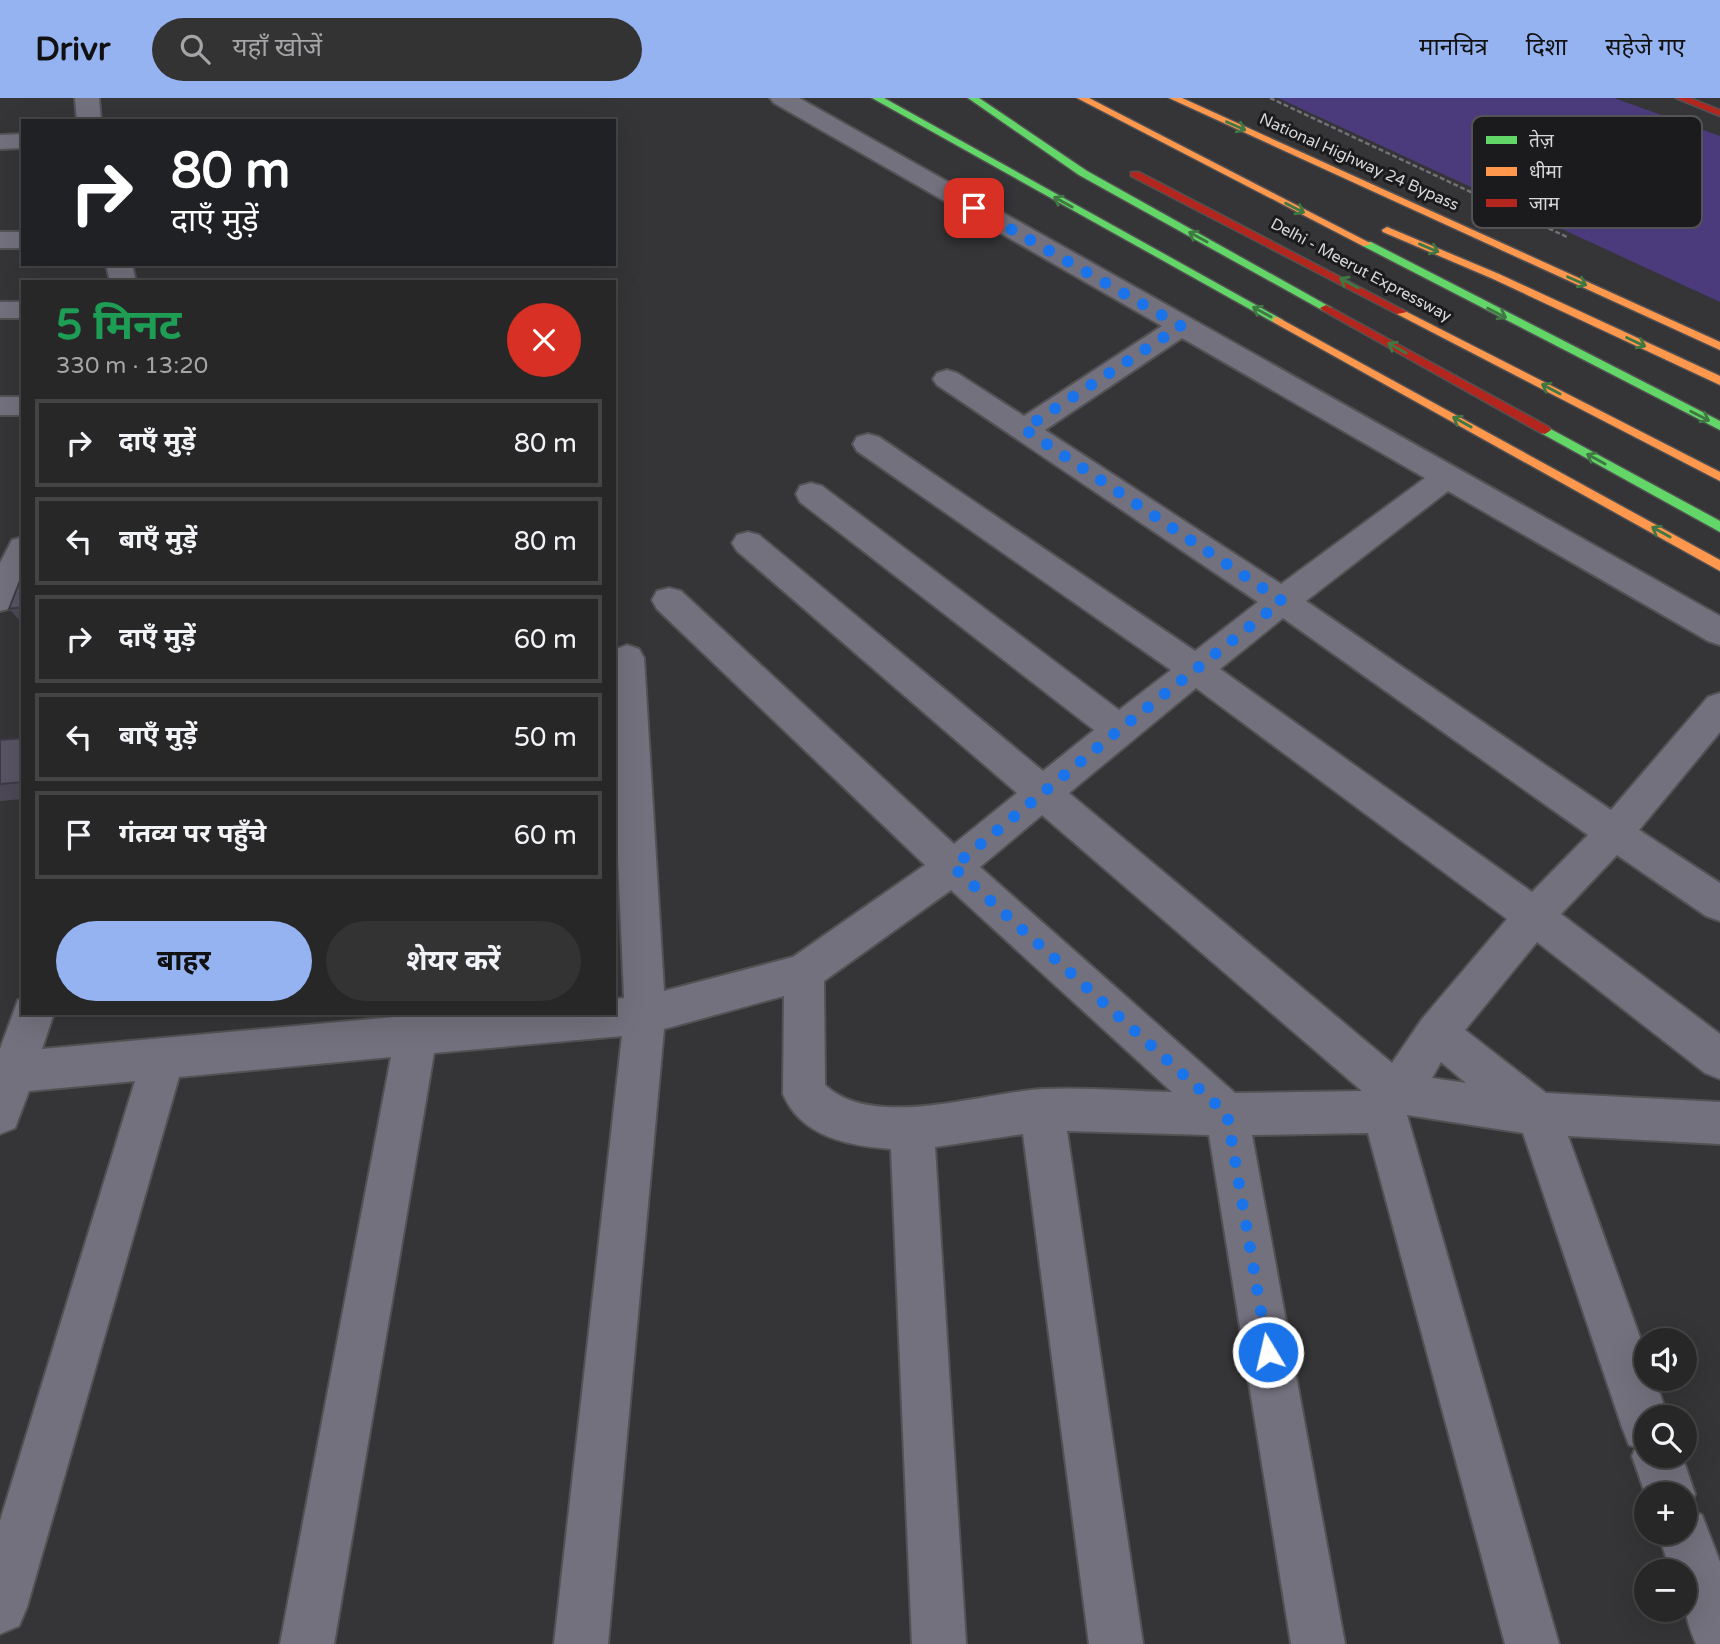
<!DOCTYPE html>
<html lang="hi">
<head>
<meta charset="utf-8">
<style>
	:root { --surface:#282728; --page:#343334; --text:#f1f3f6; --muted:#a5a5a8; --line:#444445; --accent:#95b2f1 }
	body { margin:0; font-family:"Varela Round","Noto Sans Devanagari",sans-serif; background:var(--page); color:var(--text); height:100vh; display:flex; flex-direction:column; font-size:26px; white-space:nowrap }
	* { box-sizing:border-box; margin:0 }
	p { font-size:23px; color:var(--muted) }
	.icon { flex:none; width:38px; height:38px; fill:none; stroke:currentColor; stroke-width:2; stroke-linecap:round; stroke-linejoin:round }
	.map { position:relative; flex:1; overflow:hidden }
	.details { position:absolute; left:21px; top:182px; width:595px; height:735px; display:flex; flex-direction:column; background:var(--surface); border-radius:0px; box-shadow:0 7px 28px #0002,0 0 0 2px var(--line) }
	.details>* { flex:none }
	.banner { position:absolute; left:21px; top:21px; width:595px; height:147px; border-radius:0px; box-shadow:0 7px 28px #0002,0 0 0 2px var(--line); background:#202124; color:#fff; overflow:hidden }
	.fabs { position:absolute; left:1634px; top:1230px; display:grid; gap:14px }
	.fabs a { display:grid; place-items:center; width:63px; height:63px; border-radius:50%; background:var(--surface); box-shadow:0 7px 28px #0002,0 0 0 2px var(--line); font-size:35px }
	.pin { position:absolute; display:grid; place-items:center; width:60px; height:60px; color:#fff; margin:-30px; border-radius:14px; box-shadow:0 4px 10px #0006 }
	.me { position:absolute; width:77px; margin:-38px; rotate:351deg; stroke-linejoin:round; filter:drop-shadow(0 0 5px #0008) }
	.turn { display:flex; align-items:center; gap:24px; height:147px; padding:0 35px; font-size:32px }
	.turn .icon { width:91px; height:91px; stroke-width:2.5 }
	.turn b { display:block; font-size:49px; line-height:60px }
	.round { display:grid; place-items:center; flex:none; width:74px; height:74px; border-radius:37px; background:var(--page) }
	.head { display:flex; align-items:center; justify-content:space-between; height:119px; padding:0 35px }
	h1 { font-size:42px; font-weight:700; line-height:52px; color:#1e9e55 }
	.primary-button { display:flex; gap:14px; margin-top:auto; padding:14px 35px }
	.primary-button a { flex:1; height:80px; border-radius:42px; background:var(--accent); color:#111; font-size:28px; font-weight:700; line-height:80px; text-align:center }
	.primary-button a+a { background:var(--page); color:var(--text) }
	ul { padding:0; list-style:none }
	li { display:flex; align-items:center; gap:21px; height:88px; margin:0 14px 10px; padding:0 21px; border:4px solid var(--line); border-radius:0px }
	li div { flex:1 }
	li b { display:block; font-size:26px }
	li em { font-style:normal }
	header { display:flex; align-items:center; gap:42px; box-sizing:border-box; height:98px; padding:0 35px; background:var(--accent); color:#111 }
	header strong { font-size:33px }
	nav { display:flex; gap:38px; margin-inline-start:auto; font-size:24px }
	.search { width:490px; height:63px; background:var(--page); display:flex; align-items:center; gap:18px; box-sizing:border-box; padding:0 24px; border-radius:38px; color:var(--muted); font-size:26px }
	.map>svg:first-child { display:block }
	.green { fill:#4c3b7c }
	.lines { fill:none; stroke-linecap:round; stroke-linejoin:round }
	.street-casing { stroke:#525153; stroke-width:4 }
	.fast-casing { stroke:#525153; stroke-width:3 }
	.slow-casing { stroke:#525153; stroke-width:3 }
	.jam-casing { stroke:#525153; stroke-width:3 }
	.path { stroke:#717077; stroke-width:2.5; stroke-dasharray:5 2.5; stroke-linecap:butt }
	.street { fill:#73717d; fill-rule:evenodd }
	.fast { fill:#63d668; fill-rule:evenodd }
	.slow { fill:#ff974d; fill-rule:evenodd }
	.jam { fill:#b3261e; fill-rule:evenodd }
	.wall { fill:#4d4857 }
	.building { fill:#595465; stroke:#3e3b47; stroke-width:2 }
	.oneway { stroke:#3f7842 }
	.route { stroke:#1a73e8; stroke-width:12; stroke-dasharray:0 21.6 }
	.labels { text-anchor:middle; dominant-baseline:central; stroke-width:6; stroke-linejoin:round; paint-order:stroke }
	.far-street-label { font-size:16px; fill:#d6d5d8; stroke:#1b1b1d }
	.key { fill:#1b1b1d; stroke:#535355; stroke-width:2 }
	.key-label { font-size:19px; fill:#d6d5d8 }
</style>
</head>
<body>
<header>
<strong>Drivr</strong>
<div class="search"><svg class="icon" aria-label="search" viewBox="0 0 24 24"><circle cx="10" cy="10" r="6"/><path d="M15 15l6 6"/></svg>यहाँ खोजें</div>
<nav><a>मानचित्र</a><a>दिशा</a><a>सहेजे गए</a></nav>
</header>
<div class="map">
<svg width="1720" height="1546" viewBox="0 0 1720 1546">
	<rect width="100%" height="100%" fill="#353436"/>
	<path class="green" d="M1278,0H1614L1720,38V204Z"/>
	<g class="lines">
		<defs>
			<path id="street" d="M75,0H99L101,23H77Z
				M770,0H799L1720,518V547L1708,543L1448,393L1306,503L1611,712L1708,599L1720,595V634L1639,732L1720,785V823L1706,818L1617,757L1561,816L1720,936V981L1705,975L1537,844L1465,932L1546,995L1720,1004V1046L1568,1038L1647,1259V1281H1655L1668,1320H1647V1358H1682L1695,1396L1689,1411L1702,1417L1720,1464V1546H1696C1683,1516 1685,1505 1685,1474H1671L1658,1435H1685V1396H1647V1401L1632,1358L1636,1349L1629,1347L1622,1329L1523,1035L1407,1017L1559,1546H1505L1368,1035L1252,1037L1345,1546H1291L1209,1037L1067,1033L1143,1546H1089L1023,1036L935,1049L966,1546H912L891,1051C849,1048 801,1039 783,996L784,898L664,931L608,1546H554L622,938L434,955L334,1546H280L391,959L179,979L27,1509L19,1528L0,1536V1423L135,983L29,993L15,1030L0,1036V951L18,902L23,900V915H54L42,951L416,917L614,915V901L624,900L614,668V552L627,547L639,551L644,560L664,893L793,859L925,767L657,511L652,502L657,493L669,490L681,493L954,746L1017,695L737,453L732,445L737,437L748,434L759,437L1043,673L1094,632L800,404L796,396L800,388L811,385L822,388L1119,612L1171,572L857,353L853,346L857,339L868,336L879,339L1195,553L1258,504L937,287L933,281L937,275L947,272L957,275L1024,318L1162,228L774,5ZM1182,240L1425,380L1281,486L1045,332ZM1283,520L1588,737L1532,794L1220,571ZM1196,590L1507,821L1422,921L1392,965L1069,695ZM1042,717L1362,993L1235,995L980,769ZM951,792L1172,994C1129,993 1086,989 1043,991C983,994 873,1033 825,987L824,883ZM1441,964L1466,985L1432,980Z
				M23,36V50L0,51V37Z
				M0,134H23V150H0Z
				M106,166H132L136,184H110Z
				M0,204H23V220H0Z
				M0,299H23V317H0Z
				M23,439V487L12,510L0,513V465L12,442Z"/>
			<path id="fast" d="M872,0H884L1283,222L1273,224Z
				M968,0H979L1087,73L1332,210L1322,212L1079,77Z
				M1363,144H1371L1720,323V332L1363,148Z
				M1545,328L1720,423V434L1541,335V329Z"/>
			<path id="slow" d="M1077,0H1089L1372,146L1363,148Z
				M1169,0H1182L1720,244V252Z
				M1387,129L1499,176L1720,278V287L1491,180L1383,134L1382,132Z
				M1401,211L1720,374V383L1397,216V212Z
				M1277,219L1720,462V473L1273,224V220Z"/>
			<path id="jam" d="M1676,0H1690L1720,12V18Z
				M1131,74H1139L1407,214L1397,216L1131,78Z
				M1326,207L1549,329L1551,332L1545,336L1541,335L1322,212L1320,210Z"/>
		</defs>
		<use href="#street" class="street-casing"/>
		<use href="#fast" class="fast-casing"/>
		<use href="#slow" class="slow-casing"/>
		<use href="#jam" class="jam-casing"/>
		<path class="path" d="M1270,0L1567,139"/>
		<use href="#street" class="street"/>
		<use href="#fast" class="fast"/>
		<use href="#slow" class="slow"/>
		<use href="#jam" class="jam"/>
	</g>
	<path class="wall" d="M23,475V526L9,511Z
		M23,640V701L0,703V642Z"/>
	<path class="building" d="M23,475V509L9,511Z
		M23,640V684L0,686V642Z"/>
	<defs><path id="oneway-shaft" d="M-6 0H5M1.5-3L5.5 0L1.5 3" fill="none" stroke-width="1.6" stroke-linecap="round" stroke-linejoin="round" transform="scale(1.75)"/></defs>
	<g class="oneway">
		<use href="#oneway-shaft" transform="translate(1236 28) rotate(24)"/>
		<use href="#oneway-shaft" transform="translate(1063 104) rotate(-151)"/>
		<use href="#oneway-shaft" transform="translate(1295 110) rotate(27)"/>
		<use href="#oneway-shaft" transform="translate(1198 139) rotate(-151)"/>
		<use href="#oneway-shaft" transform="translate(1429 150) rotate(23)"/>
		<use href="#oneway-shaft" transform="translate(1577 183) rotate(24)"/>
		<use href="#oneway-shaft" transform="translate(1349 185) rotate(-152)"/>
		<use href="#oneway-shaft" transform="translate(1262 214) rotate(-151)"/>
		<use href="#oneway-shaft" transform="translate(1497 215) rotate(27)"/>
		<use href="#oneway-shaft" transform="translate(1636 244) rotate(25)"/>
		<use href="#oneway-shaft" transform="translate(1397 250) rotate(-151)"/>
		<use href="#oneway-shaft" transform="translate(1551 291) rotate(-152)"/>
		<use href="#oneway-shaft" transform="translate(1700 318) rotate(27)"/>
		<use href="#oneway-shaft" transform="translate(1462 324) rotate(-151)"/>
		<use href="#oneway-shaft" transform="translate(1596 361) rotate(-151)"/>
		<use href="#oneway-shaft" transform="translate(1661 434) rotate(-151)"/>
	</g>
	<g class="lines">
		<path class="route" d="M974,110L1181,228L1024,331L1282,503L1119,632L953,769L1227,1016L1268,1254"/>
	</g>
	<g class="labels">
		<g class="far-street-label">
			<text transform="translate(1359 64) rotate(24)">National Highway 24 Bypass</text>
			<text transform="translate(1361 172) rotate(28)">Delhi - Meerut Expressway</text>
		</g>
	</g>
	<rect x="1472" y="18" width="230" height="112" rx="10" class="key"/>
	<rect x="1486" y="38" width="31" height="8" fill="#63d668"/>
	<rect x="1486" y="69" width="31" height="9" fill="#ff974d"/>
	<rect x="1486" y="101" width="31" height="8" fill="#b3261e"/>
	<g class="key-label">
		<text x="1529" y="49">तेज़</text>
		<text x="1529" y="80">धीमा</text>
		<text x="1529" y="112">जाम</text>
	</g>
</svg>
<div class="fabs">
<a><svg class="icon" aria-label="sound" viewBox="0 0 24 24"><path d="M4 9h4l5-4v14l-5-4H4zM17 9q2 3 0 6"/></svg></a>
<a><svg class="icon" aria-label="search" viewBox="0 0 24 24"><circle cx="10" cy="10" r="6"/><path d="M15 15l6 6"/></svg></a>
<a>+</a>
<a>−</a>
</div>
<div class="pin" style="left:974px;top:110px;background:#d93025"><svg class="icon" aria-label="arrive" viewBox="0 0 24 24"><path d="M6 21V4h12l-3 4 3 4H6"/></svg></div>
<svg class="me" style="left:1268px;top:1254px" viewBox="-20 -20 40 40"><circle r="17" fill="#1a73e8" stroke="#fff" stroke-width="3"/><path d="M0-11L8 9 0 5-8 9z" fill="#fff"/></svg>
<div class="banner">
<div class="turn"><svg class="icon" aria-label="right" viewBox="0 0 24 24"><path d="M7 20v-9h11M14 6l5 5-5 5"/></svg><div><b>80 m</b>दाएँ मुड़ें</div></div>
</div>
<section class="details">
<div class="head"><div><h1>5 मिनट</h1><p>330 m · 13:20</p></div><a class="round" style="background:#d93025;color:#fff"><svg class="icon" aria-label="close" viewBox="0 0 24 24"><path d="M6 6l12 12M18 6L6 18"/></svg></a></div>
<ul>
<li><svg class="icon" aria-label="right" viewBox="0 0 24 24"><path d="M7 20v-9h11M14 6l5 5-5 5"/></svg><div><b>दाएँ मुड़ें</b></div><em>80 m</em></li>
<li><svg class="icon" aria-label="left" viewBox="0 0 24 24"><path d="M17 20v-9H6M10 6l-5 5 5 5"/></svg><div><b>बाएँ मुड़ें</b></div><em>80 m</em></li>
<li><svg class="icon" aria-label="right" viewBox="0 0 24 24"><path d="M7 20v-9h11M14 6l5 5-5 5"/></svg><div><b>दाएँ मुड़ें</b></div><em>60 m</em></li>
<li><svg class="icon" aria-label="left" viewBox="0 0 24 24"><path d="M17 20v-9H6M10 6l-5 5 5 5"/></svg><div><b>बाएँ मुड़ें</b></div><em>50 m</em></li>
<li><svg class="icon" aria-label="arrive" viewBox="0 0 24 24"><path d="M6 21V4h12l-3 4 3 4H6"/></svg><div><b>गंतव्य पर पहुँचे</b></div><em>60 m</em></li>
</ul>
<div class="primary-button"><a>बाहर</a><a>शेयर करें</a></div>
</section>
</div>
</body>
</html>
